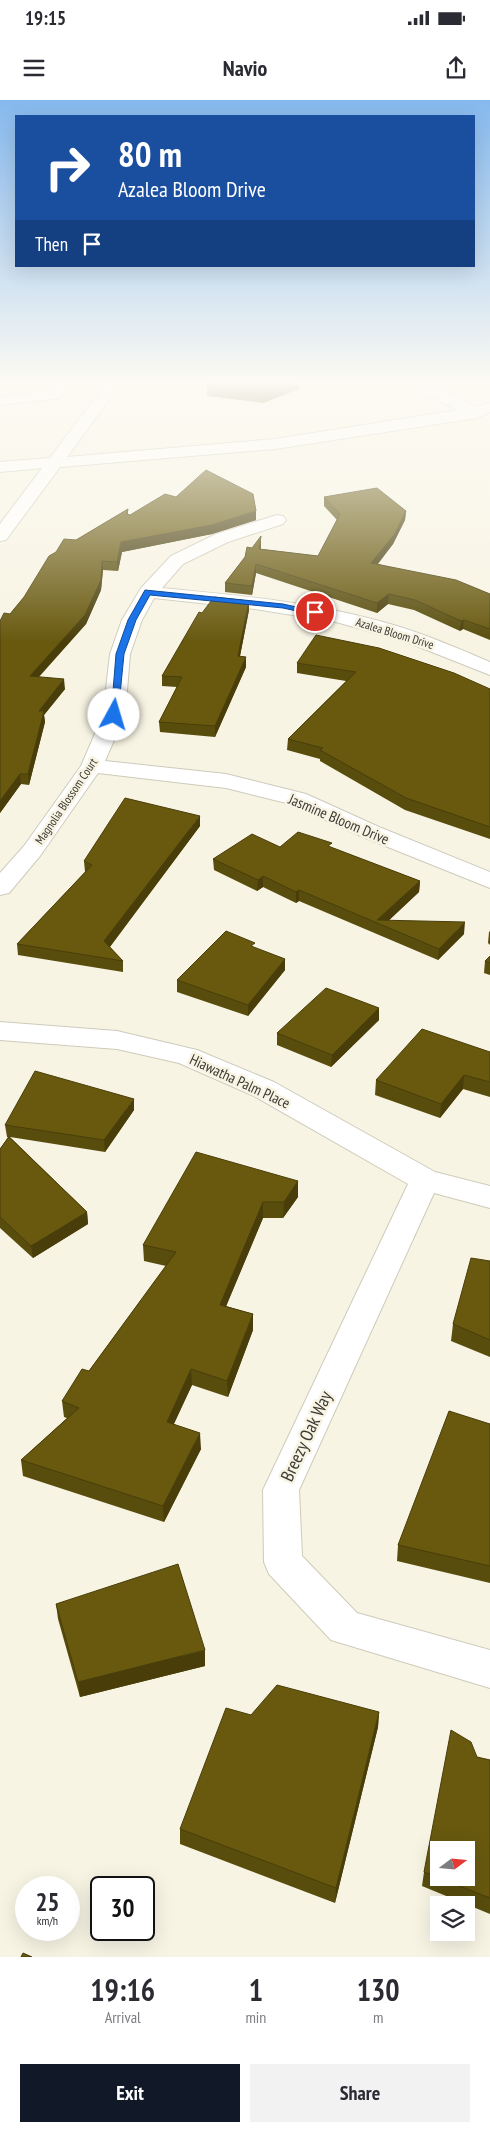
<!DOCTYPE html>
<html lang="en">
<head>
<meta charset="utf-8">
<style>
	:root { --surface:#fff; --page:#f2f2f3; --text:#2b2b33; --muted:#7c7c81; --accent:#111827 }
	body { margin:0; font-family:"PT Sans Narrow",sans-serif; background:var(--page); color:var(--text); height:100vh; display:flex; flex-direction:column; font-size:19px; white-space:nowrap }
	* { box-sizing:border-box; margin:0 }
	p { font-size:16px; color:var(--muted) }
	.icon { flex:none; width:28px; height:28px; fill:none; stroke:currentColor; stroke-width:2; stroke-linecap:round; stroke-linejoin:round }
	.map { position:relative; height:1857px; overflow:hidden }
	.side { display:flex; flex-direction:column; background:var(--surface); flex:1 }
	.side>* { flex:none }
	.top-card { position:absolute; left:15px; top:15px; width:460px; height:152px; border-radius:0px; box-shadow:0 5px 20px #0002; background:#1a4fa0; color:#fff; overflow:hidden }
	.needle { width:32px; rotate:74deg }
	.tools { position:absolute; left:430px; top:1741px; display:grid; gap:10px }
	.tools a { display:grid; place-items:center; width:45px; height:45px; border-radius:0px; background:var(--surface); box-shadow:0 5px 20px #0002; font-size:25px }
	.speed { position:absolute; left:15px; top:1776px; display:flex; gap:10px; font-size:25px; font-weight:700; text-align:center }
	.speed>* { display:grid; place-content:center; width:65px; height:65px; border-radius:50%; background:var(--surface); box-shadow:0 5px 20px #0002; line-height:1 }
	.speed small { font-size:12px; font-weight:400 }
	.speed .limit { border:2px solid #111; border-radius:8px; background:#fff; color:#111 }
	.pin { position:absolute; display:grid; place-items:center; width:42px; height:42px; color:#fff; margin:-21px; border:2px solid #fff; border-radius:50%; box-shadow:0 1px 5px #0007 }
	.me { position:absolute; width:55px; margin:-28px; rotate:6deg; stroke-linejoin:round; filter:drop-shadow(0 0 4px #0008) }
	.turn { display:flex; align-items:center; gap:18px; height:105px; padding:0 20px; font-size:22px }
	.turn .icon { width:65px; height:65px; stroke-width:2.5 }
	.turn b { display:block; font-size:35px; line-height:42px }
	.then { display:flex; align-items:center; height:48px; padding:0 20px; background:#0003; gap:10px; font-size:19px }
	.eta { display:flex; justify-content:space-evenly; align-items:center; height:85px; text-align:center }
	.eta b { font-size:30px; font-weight:700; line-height:35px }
	.action { display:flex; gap:10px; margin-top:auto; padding:10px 20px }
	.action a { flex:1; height:58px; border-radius:0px; background:var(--accent); color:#fff; font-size:20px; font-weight:700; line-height:58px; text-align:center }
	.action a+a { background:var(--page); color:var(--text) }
	.status { display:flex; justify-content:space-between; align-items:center; height:35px; padding:0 25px; background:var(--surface); direction:ltr }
	.status svg { height:14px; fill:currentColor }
	header { display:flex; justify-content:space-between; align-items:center; height:65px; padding:0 20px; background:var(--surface); font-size:22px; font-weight:700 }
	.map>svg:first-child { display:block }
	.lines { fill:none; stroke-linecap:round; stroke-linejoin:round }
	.minor-casing { stroke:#cecbbb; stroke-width:2 }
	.minor { fill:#fff; fill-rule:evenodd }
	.wall { fill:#594d0d }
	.shaded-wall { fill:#493e0a }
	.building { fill:#68590f; stroke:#493e0a }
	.route { fill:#1a73e8; stroke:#114b97 }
	.labels { text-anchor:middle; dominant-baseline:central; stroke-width:5; stroke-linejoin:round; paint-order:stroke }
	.far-street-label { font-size:12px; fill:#3b3933; stroke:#f8f4e4 }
	.street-label { font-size:15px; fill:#3b3933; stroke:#f8f4e4 }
	.near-street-label { font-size:18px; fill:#3b3933; stroke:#f8f4e4 }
</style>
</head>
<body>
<div class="status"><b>19:15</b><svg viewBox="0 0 49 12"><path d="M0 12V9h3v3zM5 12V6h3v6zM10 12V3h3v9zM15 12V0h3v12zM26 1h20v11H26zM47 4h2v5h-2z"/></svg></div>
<header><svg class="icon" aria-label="menu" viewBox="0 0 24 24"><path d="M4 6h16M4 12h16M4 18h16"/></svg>Navio<svg class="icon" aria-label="share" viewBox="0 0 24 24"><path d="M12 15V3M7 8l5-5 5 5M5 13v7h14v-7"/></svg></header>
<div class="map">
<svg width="490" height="1857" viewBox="0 0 490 1857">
	<rect width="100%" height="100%" fill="#f8f4e4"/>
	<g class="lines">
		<defs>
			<path id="minor" d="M56,282H70L60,298L0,305V297L50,291Z
				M107,282H122L67,357L275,339L458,310L405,285L403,282H422L476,307L490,303V312L477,318L275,349L60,367L6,440L0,441V424L42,368L0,372V362L50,358Z
				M277,415L283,416L286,420L283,424L228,442L183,464L162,488C236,495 311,502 383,522C420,532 455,547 490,562V575L404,541L336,522L255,509L154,498L142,520L130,554L125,615L105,661L226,674L306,694L379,727L490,772V788L363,737L290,704L226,688L98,673L40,756L9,793L0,795V773L24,746L81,666L103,615L110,554L122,520L141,488L171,456L216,434Z
				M0,922L117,931L197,950L274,982L435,1072L490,1086V1108L434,1093L299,1390L302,1456L357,1513L490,1550V1588L331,1540L269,1474L264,1462L263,1390L408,1084L254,996L179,963L117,949L0,940Z"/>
		</defs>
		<use href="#minor" class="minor-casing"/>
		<use href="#minor" class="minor"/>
	</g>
	<path class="wall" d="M207,282H299V289L263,303L208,296V294L207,296Z
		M324,397L406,411L405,420L393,444L378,464L490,494V540L463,529L460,531L414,510L388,504L377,513L256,473L252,495L225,492V483L252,448L261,445V449L318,456L337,420L324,406Z
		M128,409V415H130L256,420L212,434L122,452L118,471L103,470L101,490L86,524L39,577L65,589L44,615L45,622L29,685L21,684L0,713L10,514L76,440Z
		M249,501V510L240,556L246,567L215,637L160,632L159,622L177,587L162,586V576L202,513Z
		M297,563L490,589V739L405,710L320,661V659L287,650L288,639L346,581L297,573Z
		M200,726L110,847L123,861V872L18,855L17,844L85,772L84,761Z
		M280,747L332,748L420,781L419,792L388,821L464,834L438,860L299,801L296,803L263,787L257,791L214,770L213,759Z
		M490,831V845L488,843L489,832Z
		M255,848L285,859V870L248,916L177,892V880Z
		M490,856V875L484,873L485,861Z
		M379,908V920L331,967L277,945V933Z
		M490,952V997L463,989L440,1018L375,995L376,980Z
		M134,1010L105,1052L10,1037L87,1112L88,1124L33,1158L0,1128V1049L8,1037H7L5,1025Z
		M298,1081V1097L283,1118H263L226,1206L253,1214V1230L228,1297L192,1285L174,1324L201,1349L164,1422L23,1376L21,1360L67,1318L64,1317L62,1301L89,1271L166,1166L144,1161L143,1145Z
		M490,1161V1257L451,1241L453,1224Z
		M490,1324V1483L397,1461L398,1445Z
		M56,1504L205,1566L80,1597L58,1519Z
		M379,1612L378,1627L335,1803L180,1744V1729L251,1615Z
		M477,1657L490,1660V1814L422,1786L424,1772Z"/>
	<path class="shaded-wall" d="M211,282H215V284L212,289L208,288V294L207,296V289Z
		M296,282H299V289L263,303V295Z
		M256,411V420L212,434L122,452L118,471L117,462L121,442Z
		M406,411L405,420L393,444L371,472V463Z
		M261,436V445L259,458V449Z
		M102,461L103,470L101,490L86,524L30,586V576Z
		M256,464V473L252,495V486Z
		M389,494L388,504L377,513V503Z
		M249,501V510L238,566V556Z
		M464,520L463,529L460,531L461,521Z
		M246,557V567L215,637V626Z
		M64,579L65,589L44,615L45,622L29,685L28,674L39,611Z
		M20,674L21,684L0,713V701Z
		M200,716V726L105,853L104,841Z
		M263,776V787L257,791L258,780Z
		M420,781L419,792L384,825L377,820Z
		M299,790V801L296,803V792Z
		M465,822L464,834L438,860L439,849Z
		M285,859V870L248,916V905Z
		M379,908V920L331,967L332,955Z
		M464,975L463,989L440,1018L441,1004Z
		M134,999V1010L105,1052L104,1040Z
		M298,1081V1097L283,1118L284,1102Z
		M263,1102V1118L220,1221V1205Z
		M87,1112L88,1124L33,1158L31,1146Z
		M253,1214V1230L228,1297L227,1281Z
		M191,1269L192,1285L167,1338V1322Z
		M200,1333L201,1349L164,1422L163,1406Z
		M205,1550V1566L80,1597L78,1582Z
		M379,1612L378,1627L335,1803L336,1788Z"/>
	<path class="building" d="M207,282H211L207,289Z
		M224,282H296L263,295L208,288Z
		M206,370L253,394L256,411L212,425L121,442L117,462L102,461L101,480L85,515L30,576L64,579L39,611H44L28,674H20L0,701V521L4,513L10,514L24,497L49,456L56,452L64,439L76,440L128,409L127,414L130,415L165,394L176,397Z
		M377,388L406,411L394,435L371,463L456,480L490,494V529L464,520L461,521L415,500L389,494L377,503L256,464L252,486L225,483L245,457L247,447L252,448L261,436L259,449L318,456L340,414L324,397Z
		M214,497L249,501L238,556L246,557L215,626L159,622L182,577L162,576L199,512L202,513Z
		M316,535L379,548L454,573L490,589V727L406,698L320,650L323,648L288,639L356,572L297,563Z
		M125,698L200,716L104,841L123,861L17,844L92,765L84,761Z
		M298,732L332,743L328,746L420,781L377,820L465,822L439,849L299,790L296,792L263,776L258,780L213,759L252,734L280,747Z
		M226,831L255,843L251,846L285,859L248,905L177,880Z
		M490,856V863L485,861Z
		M326,888L379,908L332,955L277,933Z
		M422,929L490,952V982L464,975L441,1004L376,980Z
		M35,971L134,999L104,1040L5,1025Z
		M9,1037L87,1112L31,1146L0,1117V1049Z
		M196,1052L298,1081L284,1102H263L220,1205L253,1214L227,1281L191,1269L167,1322L200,1333L163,1406L21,1360L79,1308L62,1301L82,1269L89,1271L176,1152L143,1145Z
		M471,1158L490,1161V1240L453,1224Z
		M449,1311L490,1324V1466L398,1445Z
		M178,1464L205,1550L78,1582L56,1504Z
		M277,1585L379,1612L336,1788L180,1729L226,1608L251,1615Z
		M451,1630L471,1642L477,1657L490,1660V1798L439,1778H466V1750H439V1777L424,1772Z
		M23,1853L32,1857H21Z"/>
	<linearGradient id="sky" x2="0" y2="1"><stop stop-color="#86b9ee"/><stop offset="0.52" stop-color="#fcfaf3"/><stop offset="1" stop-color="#fcfaf3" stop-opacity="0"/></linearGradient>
	<rect width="490" height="542" fill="url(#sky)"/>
	<path class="route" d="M145,490L283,504L319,512L315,515L283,508L150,495L136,520L124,554L118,615L111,616L116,554L128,520Z"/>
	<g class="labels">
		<g class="far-street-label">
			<text transform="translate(395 533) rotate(17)">Azalea Bloom Drive</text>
			<text transform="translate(66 701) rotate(-56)">Magnolia Blossom Court</text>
		</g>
		<g class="street-label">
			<text transform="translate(339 719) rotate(23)">Jasmine Bloom Drive</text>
			<text transform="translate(240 981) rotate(25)">Hiawatha Palm Place</text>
		</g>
		<g class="near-street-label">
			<text transform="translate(306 1336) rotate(-65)">Breezy Oak Way</text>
		</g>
	</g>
</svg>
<div class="tools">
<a><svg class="needle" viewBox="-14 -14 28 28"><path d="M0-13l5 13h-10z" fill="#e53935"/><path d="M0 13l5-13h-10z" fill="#7c7c81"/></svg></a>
<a><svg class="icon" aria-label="layers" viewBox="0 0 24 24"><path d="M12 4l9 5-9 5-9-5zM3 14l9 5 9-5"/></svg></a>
</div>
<div class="speed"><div>25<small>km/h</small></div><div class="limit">30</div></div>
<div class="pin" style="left:315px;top:512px;background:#d93025"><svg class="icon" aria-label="arrive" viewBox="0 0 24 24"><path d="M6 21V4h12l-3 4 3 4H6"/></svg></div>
<svg class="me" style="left:114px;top:615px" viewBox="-20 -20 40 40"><circle r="19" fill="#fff"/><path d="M0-13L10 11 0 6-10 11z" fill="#1a73e8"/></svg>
<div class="top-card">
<div class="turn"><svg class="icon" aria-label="right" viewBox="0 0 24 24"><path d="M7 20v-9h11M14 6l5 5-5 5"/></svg><div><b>80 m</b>Azalea Bloom Drive</div></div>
<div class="then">Then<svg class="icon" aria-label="arrive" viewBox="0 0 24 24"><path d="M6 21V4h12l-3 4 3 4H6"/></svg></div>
</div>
</div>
<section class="side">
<div class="eta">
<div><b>19:16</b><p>Arrival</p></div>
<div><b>1</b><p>min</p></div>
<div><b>130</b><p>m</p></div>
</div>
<div class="action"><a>Exit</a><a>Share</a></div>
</section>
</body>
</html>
